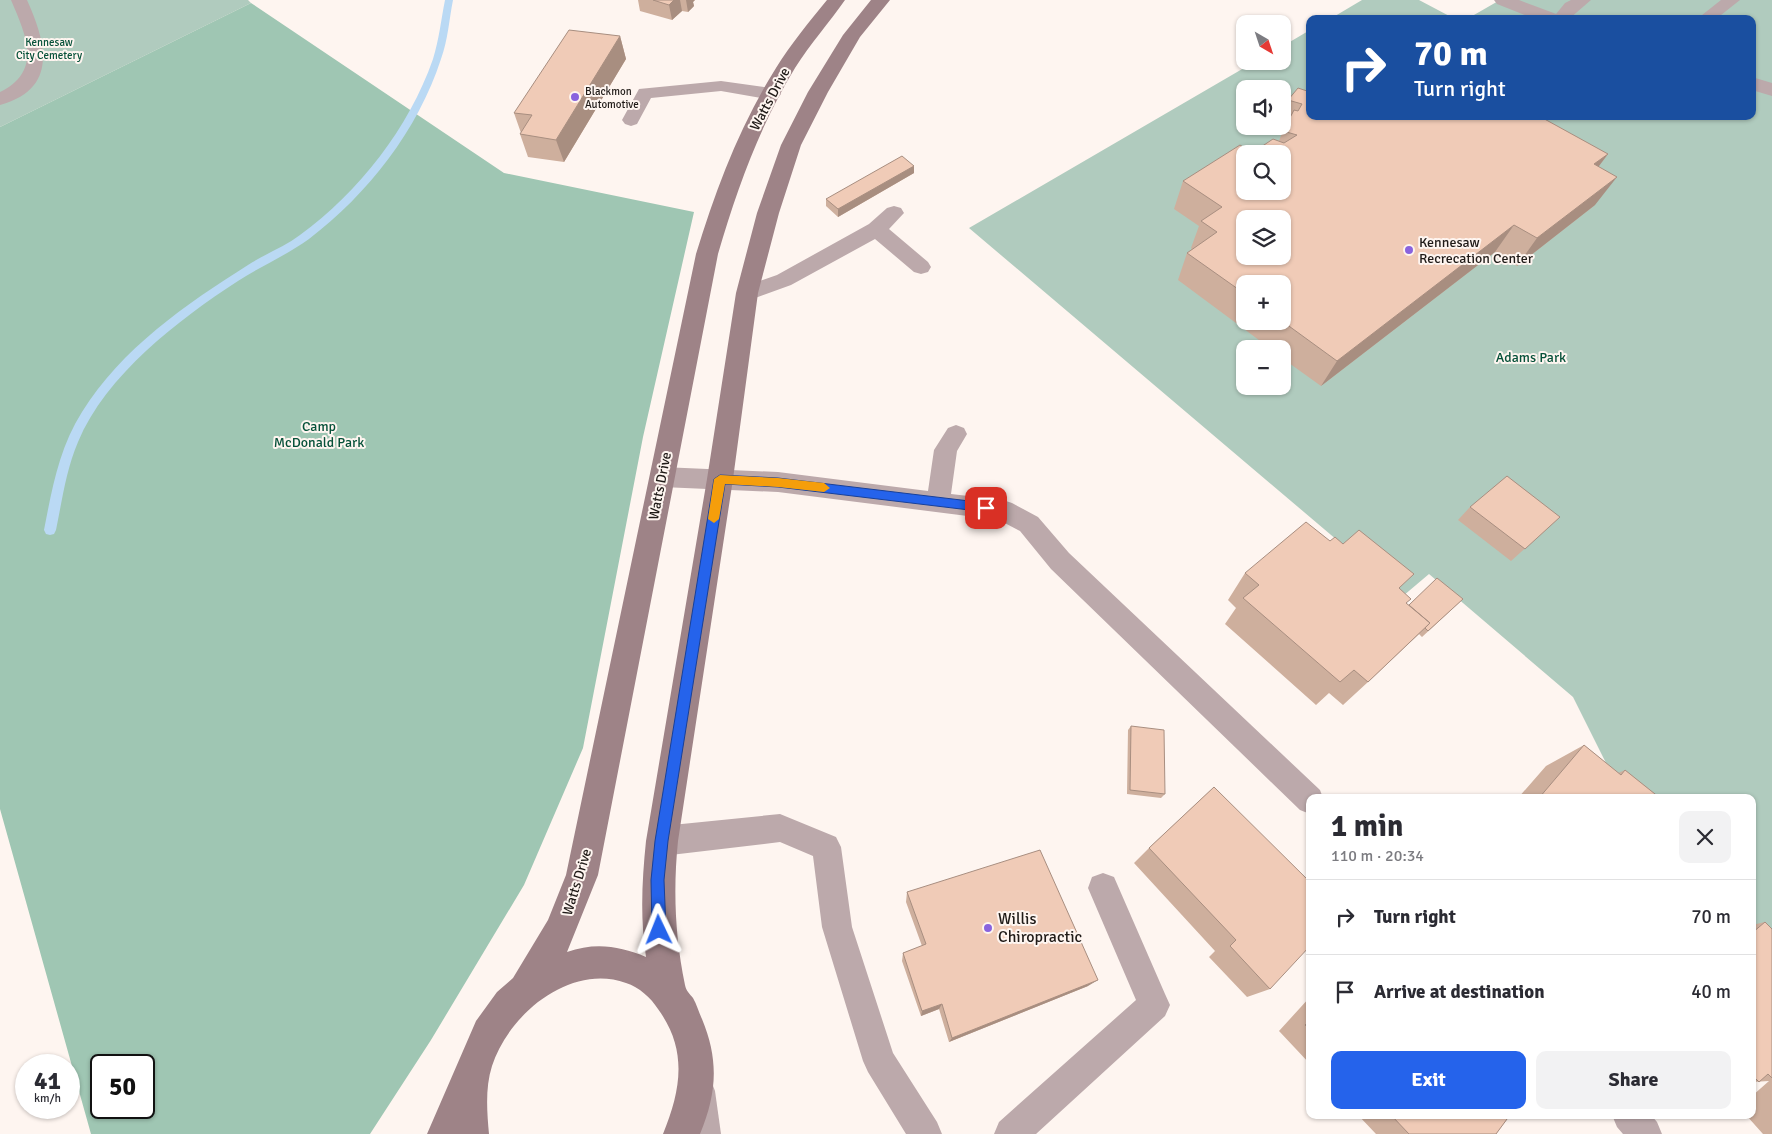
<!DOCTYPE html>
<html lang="en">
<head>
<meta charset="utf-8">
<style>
	:root { --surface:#fff; --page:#f2f2f3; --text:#2b2b33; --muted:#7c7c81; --line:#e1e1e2; --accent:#2563eb }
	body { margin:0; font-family:Signika,sans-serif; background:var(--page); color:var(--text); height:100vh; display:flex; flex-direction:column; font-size:19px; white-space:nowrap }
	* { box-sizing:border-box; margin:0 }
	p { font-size:16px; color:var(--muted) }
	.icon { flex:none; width:28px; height:28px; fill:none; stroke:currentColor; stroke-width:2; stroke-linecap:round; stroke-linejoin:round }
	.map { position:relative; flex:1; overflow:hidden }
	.side { position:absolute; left:1306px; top:794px; width:450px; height:325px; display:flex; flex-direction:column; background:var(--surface); border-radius:10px; box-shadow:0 1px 4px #0004 }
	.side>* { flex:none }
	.hud { position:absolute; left:1306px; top:15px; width:450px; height:105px; border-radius:10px; box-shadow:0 1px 4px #0004; background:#1a4fa0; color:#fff; overflow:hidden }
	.needle { width:32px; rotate:141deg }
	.fabs { position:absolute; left:1236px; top:15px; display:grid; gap:10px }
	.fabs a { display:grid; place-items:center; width:55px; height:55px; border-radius:10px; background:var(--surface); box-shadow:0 1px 4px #0004; font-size:25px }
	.speed { position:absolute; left:15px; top:1054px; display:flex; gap:10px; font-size:25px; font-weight:700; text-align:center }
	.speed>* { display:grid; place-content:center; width:65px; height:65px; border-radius:50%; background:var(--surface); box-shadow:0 1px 4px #0004; line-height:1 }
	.speed small { font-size:12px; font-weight:400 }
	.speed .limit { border:2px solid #111; border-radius:8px; background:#fff; color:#111 }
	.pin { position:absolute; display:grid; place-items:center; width:42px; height:42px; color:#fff; margin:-21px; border-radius:10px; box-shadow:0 2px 8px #0006 }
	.me { position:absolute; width:55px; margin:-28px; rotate:358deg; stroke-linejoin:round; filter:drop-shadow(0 0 4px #0008) }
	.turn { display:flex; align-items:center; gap:18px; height:105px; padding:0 25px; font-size:22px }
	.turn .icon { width:65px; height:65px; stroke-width:2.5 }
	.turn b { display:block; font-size:35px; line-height:42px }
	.round { display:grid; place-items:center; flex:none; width:52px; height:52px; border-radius:10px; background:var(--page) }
	.head { display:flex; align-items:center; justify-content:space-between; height:85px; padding:0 25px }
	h1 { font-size:30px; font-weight:800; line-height:38px }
	.action { display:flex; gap:10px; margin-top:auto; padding:10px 25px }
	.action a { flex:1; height:58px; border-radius:10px; background:var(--accent); color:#fff; font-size:20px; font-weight:800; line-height:58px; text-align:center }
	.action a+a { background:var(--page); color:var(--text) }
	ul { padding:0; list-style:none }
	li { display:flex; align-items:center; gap:15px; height:75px; padding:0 25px; border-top:1px solid var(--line) }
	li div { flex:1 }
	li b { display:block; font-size:19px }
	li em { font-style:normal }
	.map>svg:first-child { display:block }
	.green { fill:#b0cbbe; fill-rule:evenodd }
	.forest { fill:#9fc6b3; fill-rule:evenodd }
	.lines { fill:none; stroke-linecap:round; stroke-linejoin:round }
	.stream { fill:#bad9f4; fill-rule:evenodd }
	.service { fill:#bca9ab; fill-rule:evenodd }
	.minor { fill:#bca9ab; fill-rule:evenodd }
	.tertiary { fill:#bca9ab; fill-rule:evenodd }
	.secondary { fill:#9e8387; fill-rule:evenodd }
	.wall { fill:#ceaf9d; fill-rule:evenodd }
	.shaded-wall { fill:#a88e80 }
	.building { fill:#f0cbb7; stroke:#a88e80; fill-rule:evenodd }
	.route { fill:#2563eb; stroke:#184099 }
	.slow { fill:#f59e0b }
	.poi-dot { fill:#8963de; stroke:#fef5f0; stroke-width:2 }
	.labels { text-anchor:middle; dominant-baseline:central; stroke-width:4; stroke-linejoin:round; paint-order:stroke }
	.far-park-label { font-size:11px; fill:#065139; stroke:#fef5f0 }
	.far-poi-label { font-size:11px; fill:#201b18; stroke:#fef5f0; text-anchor:start }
	.street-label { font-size:14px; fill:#201b18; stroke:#fef5f0 }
	.poi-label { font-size:14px; fill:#201b18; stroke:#fef5f0; text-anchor:start }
	.park-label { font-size:14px; fill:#065139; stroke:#fef5f0 }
	.near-poi-label { font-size:16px; fill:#201b18; stroke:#fef5f0; text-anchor:start }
</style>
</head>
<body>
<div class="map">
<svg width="1772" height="1134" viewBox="0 0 1772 1134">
	<rect width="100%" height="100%" fill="#fef5f0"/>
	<path class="green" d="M0,0H248L251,3L0,127Z
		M1362,0H1419L1455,19H1330Z
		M1500,0H1772V983L1753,960L1752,798L1630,797L1606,763L1573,697L1429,574L1403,596L969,228L1256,61H1282L1283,46L1310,30V116H1752V19H1467ZM1245,89H1282V126H1245ZM1245,154H1282V191H1245ZM1245,219H1282V256H1245ZM1245,284H1282V321H1245ZM1245,349H1282V386H1245Z"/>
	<path class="forest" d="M251,3L504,173L694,212L643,437L583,748L524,885L431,1040L370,1134H91L0,809V127ZM101,1065H144V1108H101Z"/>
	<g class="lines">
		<path class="stream" d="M445,0H453C449,20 448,40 441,59C418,130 368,194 309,239C287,255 261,266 238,281C178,320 106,375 78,442C66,470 62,501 56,530L54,534L50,535L46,534L44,530C52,489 59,448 82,412C121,349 186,304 248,265C265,254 284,247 300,235C359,192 409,128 433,59C439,40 441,20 445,0Z"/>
		<path class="service" d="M11,0H27C46,42 59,89 0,105V92C43,71 26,35 11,0Z
			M1571,0H1591L1569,19H1552L1565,3Z
			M1721,0H1740L1716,19H1697Z
			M721,81L772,88L778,90L781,94L778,98L772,100L721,91L651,98L637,124L631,126L625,124L622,120L639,89Z
			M894,206L901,208L904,213L889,229L928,262L931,267L928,272L921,274L914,272L875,239L791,285L747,301L740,298L737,293L740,288L777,275L869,224L887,208Z
			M956,425L964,428L967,434L957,451L951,494L1003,500L1012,503L1038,517L1069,553L1320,790L1323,798H1310V814L1300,810L1051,569L1020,531L999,520L778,492L662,487L654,484L650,477L654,470L662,467L778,472L928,491L934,450L948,428Z
			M780,814L836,837L841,847L852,927L893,1053L937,1122L942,1134H906L868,1072L863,1061L822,927L813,856L780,842L662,856L652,851L647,841L652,831L662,826Z
			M1103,873L1114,877L1165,994L1170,1005L1165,1016L1036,1134H994L999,1122L1136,1000L1088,888L1092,877Z
			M1612,1115H1651L1657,1122L1662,1134H1623L1617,1127Z"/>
		<path class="minor" d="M1494,0H1519L1559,15L1561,19H1535L1497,4Z
			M1752,77L1772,83V96L1752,90Z"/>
		<path class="tertiary" d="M697,1073L710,1078L715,1091L721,1134H685L679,1091L684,1078Z"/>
		<path class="secondary" d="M827,0H845C829,23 810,44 795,68C760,125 737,189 718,254L598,875L567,952C595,942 620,946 646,957C640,918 642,880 646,841L707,479L736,293L757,213L781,145L808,92L843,35L871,0H890L860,37L828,92L801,145L779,213L758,293L733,479L678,841C673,890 675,937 685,985C686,991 690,994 693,998C697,1005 699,1013 702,1019C719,1060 717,1093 700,1134H663C681,1090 688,1050 658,1009C651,998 639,987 626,983C570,963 508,1015 492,1066C485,1088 487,1112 489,1134H427L476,1021L497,992L513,978L548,920L566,875L696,254C716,189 740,125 776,68C791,44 809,22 827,0Z"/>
	</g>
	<path class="wall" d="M638,0H695L693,2L694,6L688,12L682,11L672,20L640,11Z
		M620,36L626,59L564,162L528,157L520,134L521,133L514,113Z
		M1310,92L1608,154L1598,167L1595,205L1517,266L1495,252L1321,386L1282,358V349H1271L1178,280L1187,253L1192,249L1191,248L1199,226L1174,209L1183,181L1252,153L1279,141L1283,130L1277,128L1278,126H1282V114L1288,100ZM1245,284L1282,321H1245Z
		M914,166V173L838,217L826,206V199Z
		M1470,507L1560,517L1511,561L1458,520Z
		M1330,541L1399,589L1406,603L1409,605L1463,599L1422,637L1419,634L1368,682L1343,705L1329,693L1316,705L1225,624L1236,608L1228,600L1245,573Z
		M1131,726L1165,794L1161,798L1127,794L1128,730Z
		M1584,745L1618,773L1625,770L1660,798H1518L1546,766Z
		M1214,787L1270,989L1247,997L1209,957L1215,951L1134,863L1149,848Z
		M907,892L1088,986L949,1042L939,1009L921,1016L902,961L903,953L922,946L906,902Z
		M1765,922L1772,929V1134H1763L1746,1115H1752V1096L1769,1081L1752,1082V925Z
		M1310,997V1064L1279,1031Z
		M1358,1115H1510L1496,1134H1376Z"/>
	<path class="shaded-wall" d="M674,0H680L682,11L672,20L669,5Z
		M686,0H695L693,2L694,6L688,12Z
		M620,36L626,59L564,162L556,140Z
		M1608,154L1587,182L1594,164Z
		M914,166V173L838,217V209Z
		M1617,177L1595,205L1517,266L1537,238Z
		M1514,225L1495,252L1321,386L1337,361Z
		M1098,980L1088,986L949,1042L952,1038Z
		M942,1004L939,1009L921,1016L922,1011Z"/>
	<path class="building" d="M653,0H674L669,5Z
		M569,30L620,36L556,140L520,134L532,115L514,113Z
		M1298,88L1310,92V116H1539L1608,154L1594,164L1617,177L1537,238L1514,225L1337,361L1282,321V284H1245V294L1187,253L1217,232L1201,221L1222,207L1183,181L1240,145L1252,153L1273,139L1284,143L1297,135L1283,131L1294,110L1298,111L1302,104L1288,100ZM1245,154H1282V191H1245ZM1245,219H1282V256H1245Z
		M902,156L914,166L838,209L826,199Z
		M1507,476L1560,517L1525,549L1470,507Z
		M1306,522L1330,541L1335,537L1343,544L1359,530L1414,574L1399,588L1411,599L1406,603L1430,623L1368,682L1354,670L1340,682L1243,598L1259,585L1245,573Z
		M1437,578L1463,599L1428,631L1425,628L1430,623L1409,605Z
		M1131,726L1164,730L1165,794L1130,790Z
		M1584,745L1621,775L1625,770L1660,798H1539Z
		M1214,787L1310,882V946L1270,989L1230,946L1236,940L1149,848Z
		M1040,850L1098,980L952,1038L942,1004L922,1011L903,953L926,944L907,892Z
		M1765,922L1772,929V1078L1768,1074L1759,1082L1752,1075V933Z
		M1310,1020V1030L1305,1025Z
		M1391,1115H1510L1496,1134H1409Z"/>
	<path class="route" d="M720,475L778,478L986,503L992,508L986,512L778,487L725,484L668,841L664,880L666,930L664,935L659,937L654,935L652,930L651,880L655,841L714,479Z"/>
	<path class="slow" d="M720,475L778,478L824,483L830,488L824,492L778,487L725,484L719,519L714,523L708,519L714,479Z"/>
	<g class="poi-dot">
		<circle cx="575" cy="97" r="5"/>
		<circle cx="1409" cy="250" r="5"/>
		<circle cx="988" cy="928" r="5"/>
	</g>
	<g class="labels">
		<g class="far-park-label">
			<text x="49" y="42">Kennesaw<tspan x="49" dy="13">City Cemetery</tspan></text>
		</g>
		<g class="far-poi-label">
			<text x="585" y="91">Blackmon<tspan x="585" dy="13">Automotive</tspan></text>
		</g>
		<g class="street-label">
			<text transform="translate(770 99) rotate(-62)">Watts Drive</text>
			<text transform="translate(660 486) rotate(-79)">Watts Drive</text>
			<text transform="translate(577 882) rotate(-73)">Watts Drive</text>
		</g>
		<g class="poi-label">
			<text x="1419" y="242">Kennesaw<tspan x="1419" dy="16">Recrecation Center</tspan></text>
		</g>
		<g class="park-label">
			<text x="1531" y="357">Adams Park</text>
			<text x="319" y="426">Camp<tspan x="319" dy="16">McDonald Park</tspan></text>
		</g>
		<g class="near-poi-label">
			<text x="998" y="919">Willis<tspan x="998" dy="18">Chiropractic</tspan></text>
		</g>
	</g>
</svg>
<div class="fabs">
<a><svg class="needle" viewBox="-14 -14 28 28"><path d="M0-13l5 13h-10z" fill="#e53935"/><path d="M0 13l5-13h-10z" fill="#7c7c81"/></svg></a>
<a><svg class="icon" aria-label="sound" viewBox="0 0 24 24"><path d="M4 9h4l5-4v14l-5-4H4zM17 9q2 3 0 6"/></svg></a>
<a><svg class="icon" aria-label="search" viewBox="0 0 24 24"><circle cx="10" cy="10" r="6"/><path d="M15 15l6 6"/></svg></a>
<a><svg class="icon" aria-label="layers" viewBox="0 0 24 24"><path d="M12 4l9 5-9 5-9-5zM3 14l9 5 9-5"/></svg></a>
<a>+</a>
<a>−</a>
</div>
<div class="speed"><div>41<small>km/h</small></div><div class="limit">50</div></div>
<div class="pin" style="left:986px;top:508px;background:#d93025"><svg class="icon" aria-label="arrive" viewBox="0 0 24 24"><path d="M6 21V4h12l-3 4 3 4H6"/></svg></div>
<svg class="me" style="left:659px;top:930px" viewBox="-20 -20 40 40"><path d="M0-17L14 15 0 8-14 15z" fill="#2563eb" stroke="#fff" stroke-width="4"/></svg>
<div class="hud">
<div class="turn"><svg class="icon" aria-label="right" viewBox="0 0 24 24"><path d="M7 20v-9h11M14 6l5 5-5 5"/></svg><div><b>70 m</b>Turn right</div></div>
</div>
<section class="side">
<div class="head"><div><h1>1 min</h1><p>110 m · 20:34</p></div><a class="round"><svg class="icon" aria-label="close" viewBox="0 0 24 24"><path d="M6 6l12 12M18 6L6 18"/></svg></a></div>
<ul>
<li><svg class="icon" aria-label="right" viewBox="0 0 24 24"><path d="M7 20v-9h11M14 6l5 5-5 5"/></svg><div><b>Turn right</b></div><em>70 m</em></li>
<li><svg class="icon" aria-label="arrive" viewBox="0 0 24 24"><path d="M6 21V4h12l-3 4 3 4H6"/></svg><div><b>Arrive at destination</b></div><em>40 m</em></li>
</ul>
<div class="action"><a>Exit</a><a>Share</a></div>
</section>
</div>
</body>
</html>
